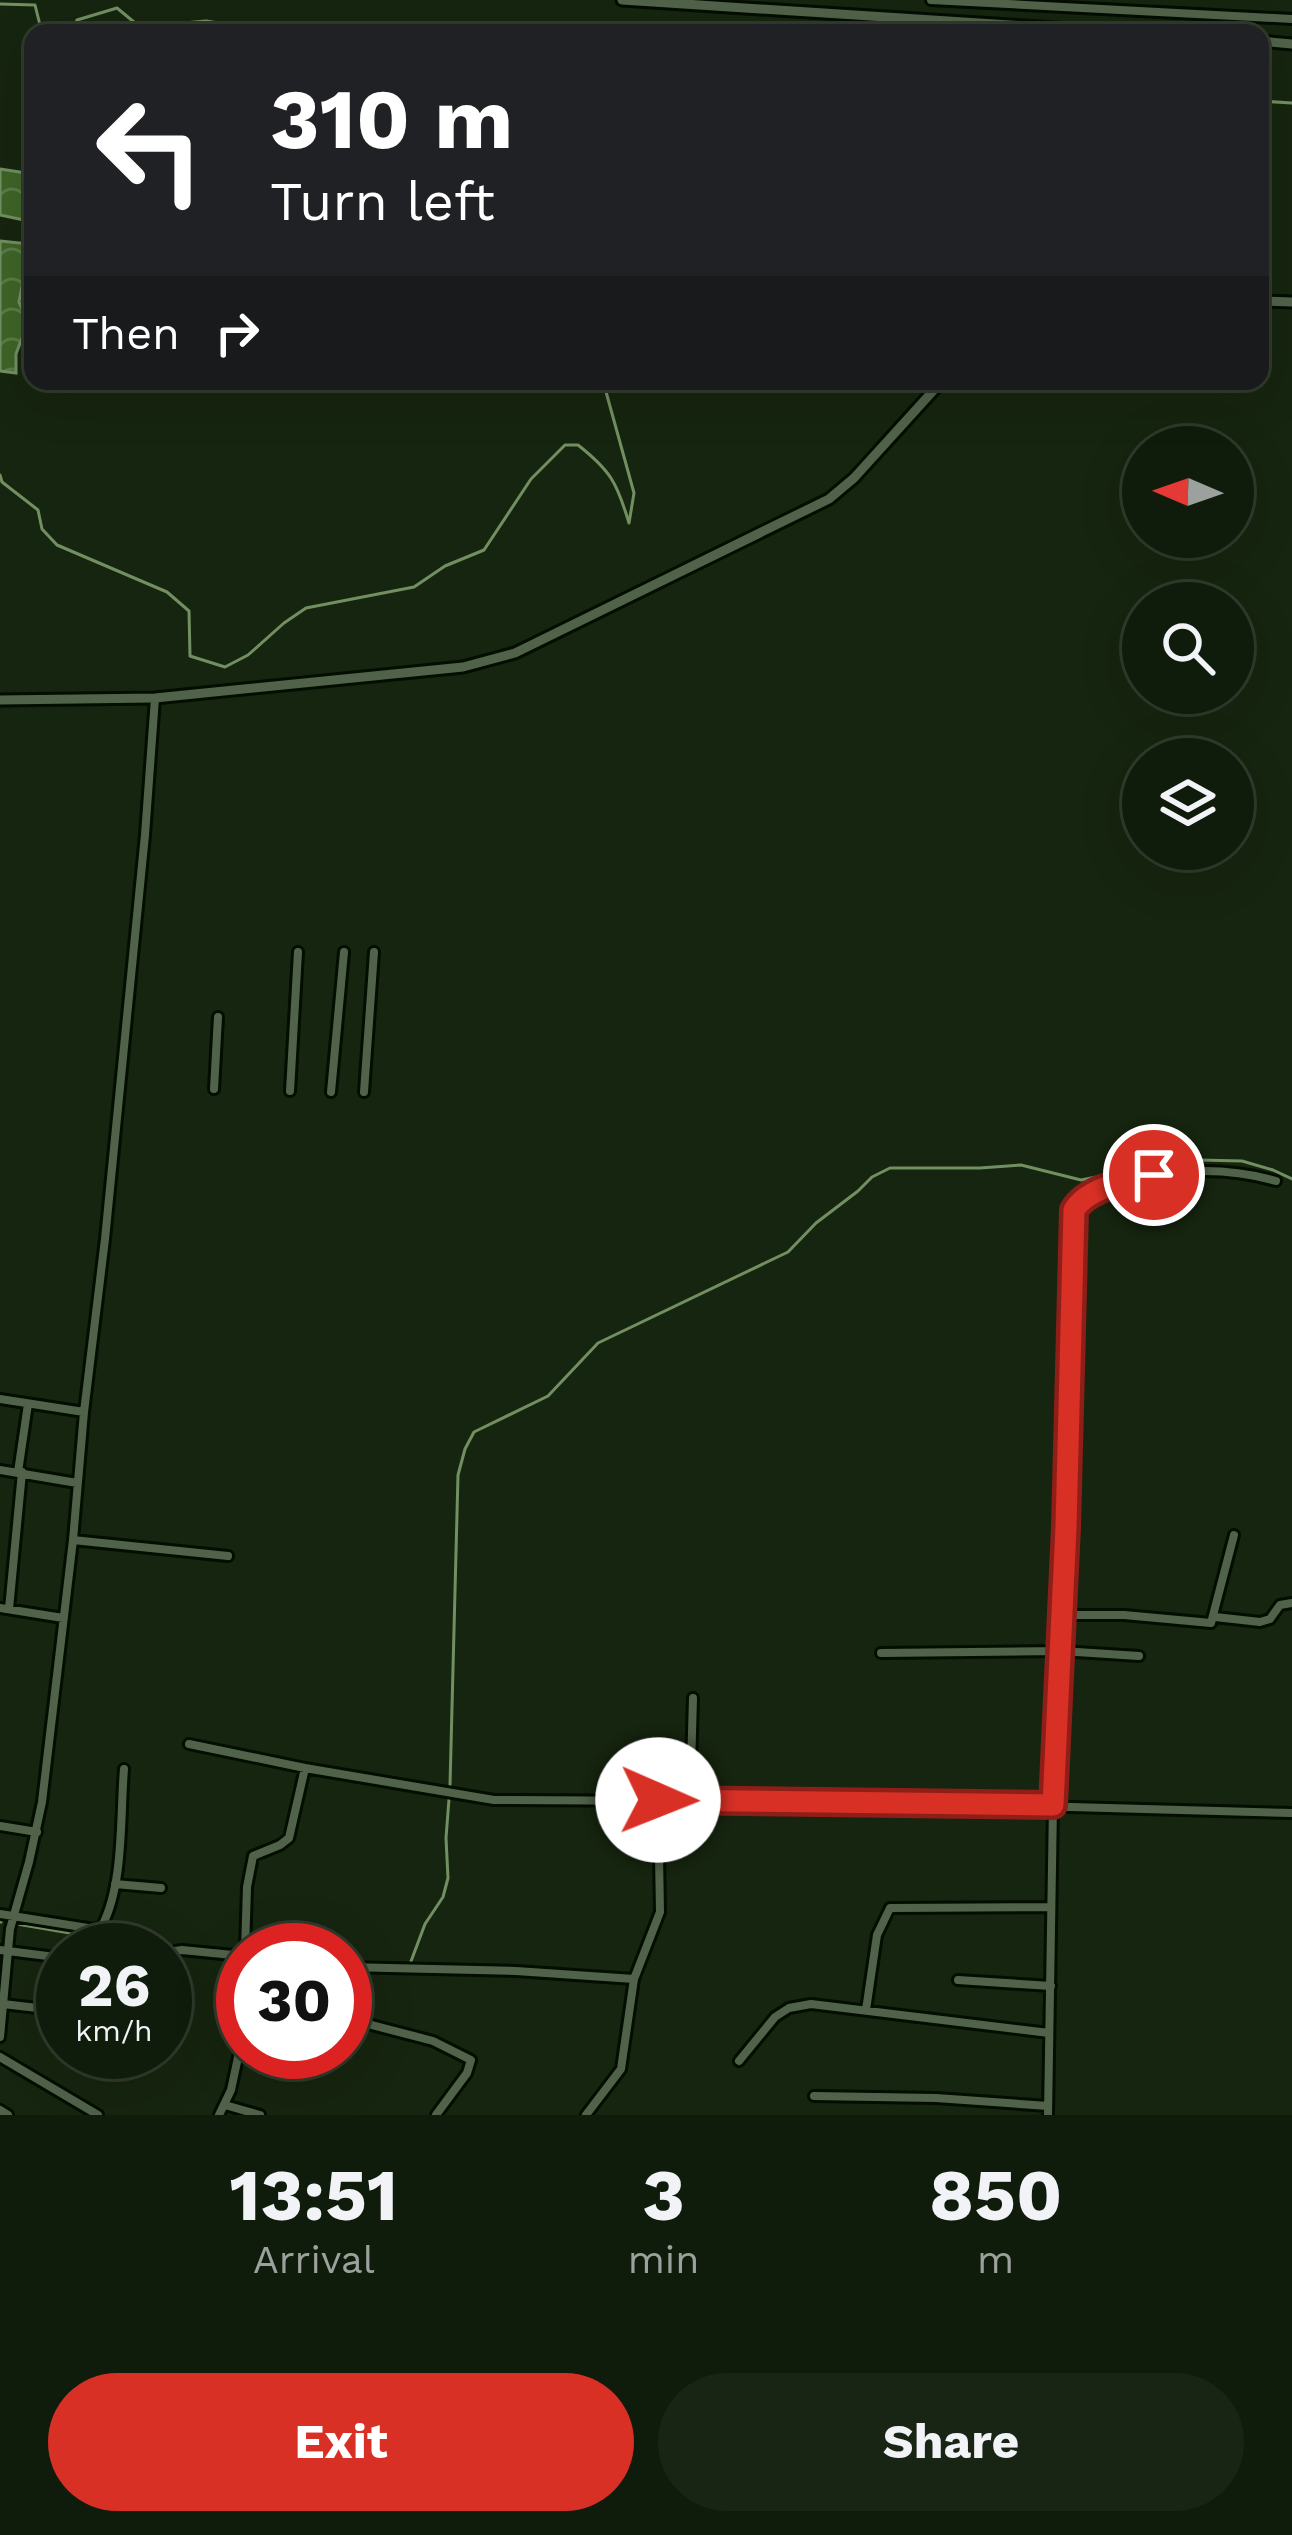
<!DOCTYPE html>
<html lang="en">
<head>
<meta charset="utf-8">
<style>
	:root { --surface:#101c0b; --page:#192514; --text:#f1f3f6; --muted:#9ca19d; --line:#303a2c; --accent:#d93025 }
	body { margin:0; font-family:"Work Sans",sans-serif; background:var(--page); color:var(--text); height:100vh; display:flex; flex-direction:column; font-size:45px; white-space:nowrap }
	* { box-sizing:border-box; margin:0 }
	p { font-size:39px; color:var(--muted) }
	.icon { flex:none; width:66px; height:66px; fill:none; stroke:currentColor; stroke-width:2; stroke-linecap:round; stroke-linejoin:round }
	.map { position:relative; height:2115px; overflow:hidden }
	.panel { display:flex; flex-direction:column; background:var(--surface); flex:1 }
	.panel>* { flex:none }
	.top-card { position:absolute; left:24px; top:24px; width:1245px; height:366px; border-radius:24px; box-shadow:0 12px 48px #0002,0 0 0 3px var(--line); background:#202124; color:#fff; overflow:hidden }
	.needle { width:78px; rotate:272deg }
	.buttons { position:absolute; left:1122px; top:426px; display:grid; gap:24px }
	.buttons a { display:grid; place-items:center; width:132px; height:132px; border-radius:50%; background:var(--surface); box-shadow:0 12px 48px #0002,0 0 0 3px var(--line); font-size:60px }
	.speed { position:absolute; left:36px; top:1923px; display:flex; gap:24px; font-size:60px; font-weight:700; text-align:center }
	.speed>* { display:grid; place-content:center; width:156px; height:156px; border-radius:50%; background:var(--surface); box-shadow:0 12px 48px #0002,0 0 0 3px var(--line); line-height:1 }
	.speed small { font-size:30px; font-weight:400 }
	.speed .limit { border:18px solid #d22; background:#fff; color:#111 }
	.pin { position:absolute; display:grid; place-items:center; width:102px; height:102px; color:#fff; margin:-51px; border:6px solid #fff; border-radius:50%; box-shadow:0 3px 12px #0007 }
	.me { position:absolute; width:132px; margin:-66px; rotate:91deg; stroke-linejoin:round; filter:drop-shadow(0 0 9px #0008) }
	.turn { display:flex; align-items:center; gap:42px; height:252px; padding:0 48px; font-size:54px }
	.turn .icon { width:156px; height:156px; stroke-width:2.5 }
	.turn b { display:block; font-size:84px; line-height:102px }
	.then { display:flex; align-items:center; height:114px; padding:0 48px; background:#0003; gap:24px; font-size:45px }
	.eta { display:flex; justify-content:space-evenly; align-items:center; height:204px; text-align:center }
	.eta b { font-size:72px; font-weight:700; line-height:84px }
	.primary-button { display:flex; gap:24px; margin-top:auto; padding:24px 48px }
	.primary-button a { flex:1; height:138px; border-radius:72px; background:var(--accent); color:#fff; font-size:48px; font-weight:700; line-height:138px; text-align:center }
	.primary-button a+a { background:var(--page); color:var(--text) }
	.map>svg:first-child { display:block }
	.water { fill:url(#water-waves); stroke:#728f61; stroke-width:3 }
	.lines { fill:none; stroke-linecap:round; stroke-linejoin:round }
	.stream { stroke:#728f61; stroke-width:3 }
	.minor-casing { stroke:#030d00; stroke-width:14 }
	.tertiary-casing { stroke:#030d00; stroke-width:15 }
	.minor { stroke:#51624a; stroke-width:8 }
	.tertiary { stroke:#51624a; stroke-width:9 }
	.route-casing { stroke:#8d1f18; stroke-width:30 }
	.route { stroke:#d93025; stroke-width:21 }
</style>
</head>
<body>
<div class="map">
<svg width="1292" height="2115" viewBox="0 0 1292 2115">
	<defs>
		<pattern id="water-waves" width="16" height="10" patternUnits="userSpaceOnUse" patternTransform="scale(3)"><rect width="16" height="10" fill="#3e6428"/><path d="M0 5q4-4 8 0t8 0" fill="none" stroke="#5a7b47"/></pattern>
	</defs>
	<rect width="100%" height="100%" fill="#16250f"/>
	<path class="water" d="M0,169L33,174V222L0,215Z
		M0,241L30,244L19,302L28,322L16,354V373L0,371Z"/>
	<g class="lines">
		<path class="stream" d="M0,4L35,5L42,33
			M71,33L77,20L117,8L140,27L206,21L282,33
			M1260,101L1292,103
			M0,475L2,482L38,510L42,529L57,545L167,592L189,611L190,656L225,667L248,655L284,623L306,608L414,587L445,566L484,550L531,479L565,445H578C611,471 617,483 629,523L634,493L603,381
			M450,1785L458,1475L465,1449L474,1432L548,1396L598,1343L788,1252L816,1223L858,1191L872,1177L890,1168H980L1021,1165L1081,1180L1168,1163L1199,1160L1242,1161L1273,1170L1292,1179
			M0,1922H1
			M17,1924L169,1950
			M401,1965L410,1964L425,1924L443,1897L448,1878L446,1838L449,1799"/>
		<defs>
			<path id="minor" d="M931,0L1292,19
				M214,1089L218,1017
				M290,1091L298,952
				M331,1092L344,952
				M364,1092L374,952
				M0,1399L84,1412
				M0,1470L77,1483
				M18,1472L28,1404
				M73,1540L228,1556
				M0,1608L63,1618
				M9,1609L22,1472
				M1063,1615H1124L1211,1623L1234,1535
				M1215,1617L1260,1622L1270,1619L1280,1605L1292,1603
				M881,1653L1061,1651L1139,1656
				M189,1744L305,1768L494,1800L886,1802L1292,1813
				M690,1802L693,1698
				M0,1826L37,1832
				M115,1884L161,1888
				M0,1914L94,1929L102,1926C124,1884 120,1817 124,1769
				M0,1950L63,1958
				M245,1950L247,1887L253,1856L280,1845L289,1838L305,1768
				M345,1967L516,1971L634,1979
				M165,1970L175,1951L182,1950L243,1956
				M958,1980L1051,1986
				M3,2004L63,2011
				M866,2010L877,1935L890,1908L1051,1907
				M345,2018L433,2041L471,2060L467,2073L436,2115
				M165,2023L177,2024
				M0,2037L10,1929L29,1862L42,1802L73,1540L84,1412L105,1239L145,835L155,698
				M92,2052L96,2060L129,2073
				M0,2057L98,2115
				M739,2061L775,2017L789,2008L811,2004L1049,2033
				M814,2096L936,2098L1048,2106
				M225,2105L260,2115
				M0,2110L8,2115
				M219,2115L231,2090L243,2034
				M586,2115L621,2069L634,1979L660,1912L658,1800
				M1048,2115L1053,1805L1063,1615L1074,1210C1083,1194 1097,1192 1114,1186C1166,1169 1222,1166 1276,1181"/>
			<path id="tertiary" d="M622,0L1134,33
				M1260,41L1292,44
				M1260,301L1292,302
				M0,700L155,698L463,667L515,653L829,499L854,478L942,381"/>
		</defs>
		<use href="#minor" class="minor-casing"/>
		<use href="#tertiary" class="tertiary-casing"/>
		<use href="#minor" class="minor"/>
		<use href="#tertiary" class="tertiary"/>
	</g>
	<g class="lines">
		<defs>
			<path id="route" d="M658,1800L1053,1805L1066,1527L1074,1210C1089,1186 1127,1182 1154,1175"/>
		</defs>
		<use href="#route" class="route-casing"/>
		<use href="#route" class="route"/>
	</g>
</svg>
<div class="buttons">
<a><svg class="needle" viewBox="-14 -14 28 28"><path d="M0-13l5 13h-10z" fill="#e53935"/><path d="M0 13l5-13h-10z" fill="#9ca19d"/></svg></a>
<a><svg class="icon" aria-label="search" viewBox="0 0 24 24"><circle cx="10" cy="10" r="6"/><path d="M15 15l6 6"/></svg></a>
<a><svg class="icon" aria-label="layers" viewBox="0 0 24 24"><path d="M12 4l9 5-9 5-9-5zM3 14l9 5 9-5"/></svg></a>
</div>
<div class="speed"><div>26<small>km/h</small></div><div class="limit">30</div></div>
<div class="pin" style="left:1154px;top:1175px;background:#d93025"><svg class="icon" aria-label="arrive" viewBox="0 0 24 24"><path d="M6 21V4h12l-3 4 3 4H6"/></svg></div>
<svg class="me" style="left:658px;top:1800px" viewBox="-20 -20 40 40"><circle r="19" fill="#fff"/><path d="M0-13L10 11 0 6-10 11z" fill="#d93025"/></svg>
<div class="top-card">
<div class="turn"><svg class="icon" aria-label="left" viewBox="0 0 24 24"><path d="M17 20v-9H6M10 6l-5 5 5 5"/></svg><div><b>310 m</b>Turn left</div></div>
<div class="then">Then<svg class="icon" aria-label="right" viewBox="0 0 24 24"><path d="M7 20v-9h11M14 6l5 5-5 5"/></svg></div>
</div>
</div>
<section class="panel">
<div class="eta">
<div><b>13:51</b><p>Arrival</p></div>
<div><b>3</b><p>min</p></div>
<div><b>850</b><p>m</p></div>
</div>
<div class="primary-button"><a>Exit</a><a>Share</a></div>
</section>
</body>
</html>
